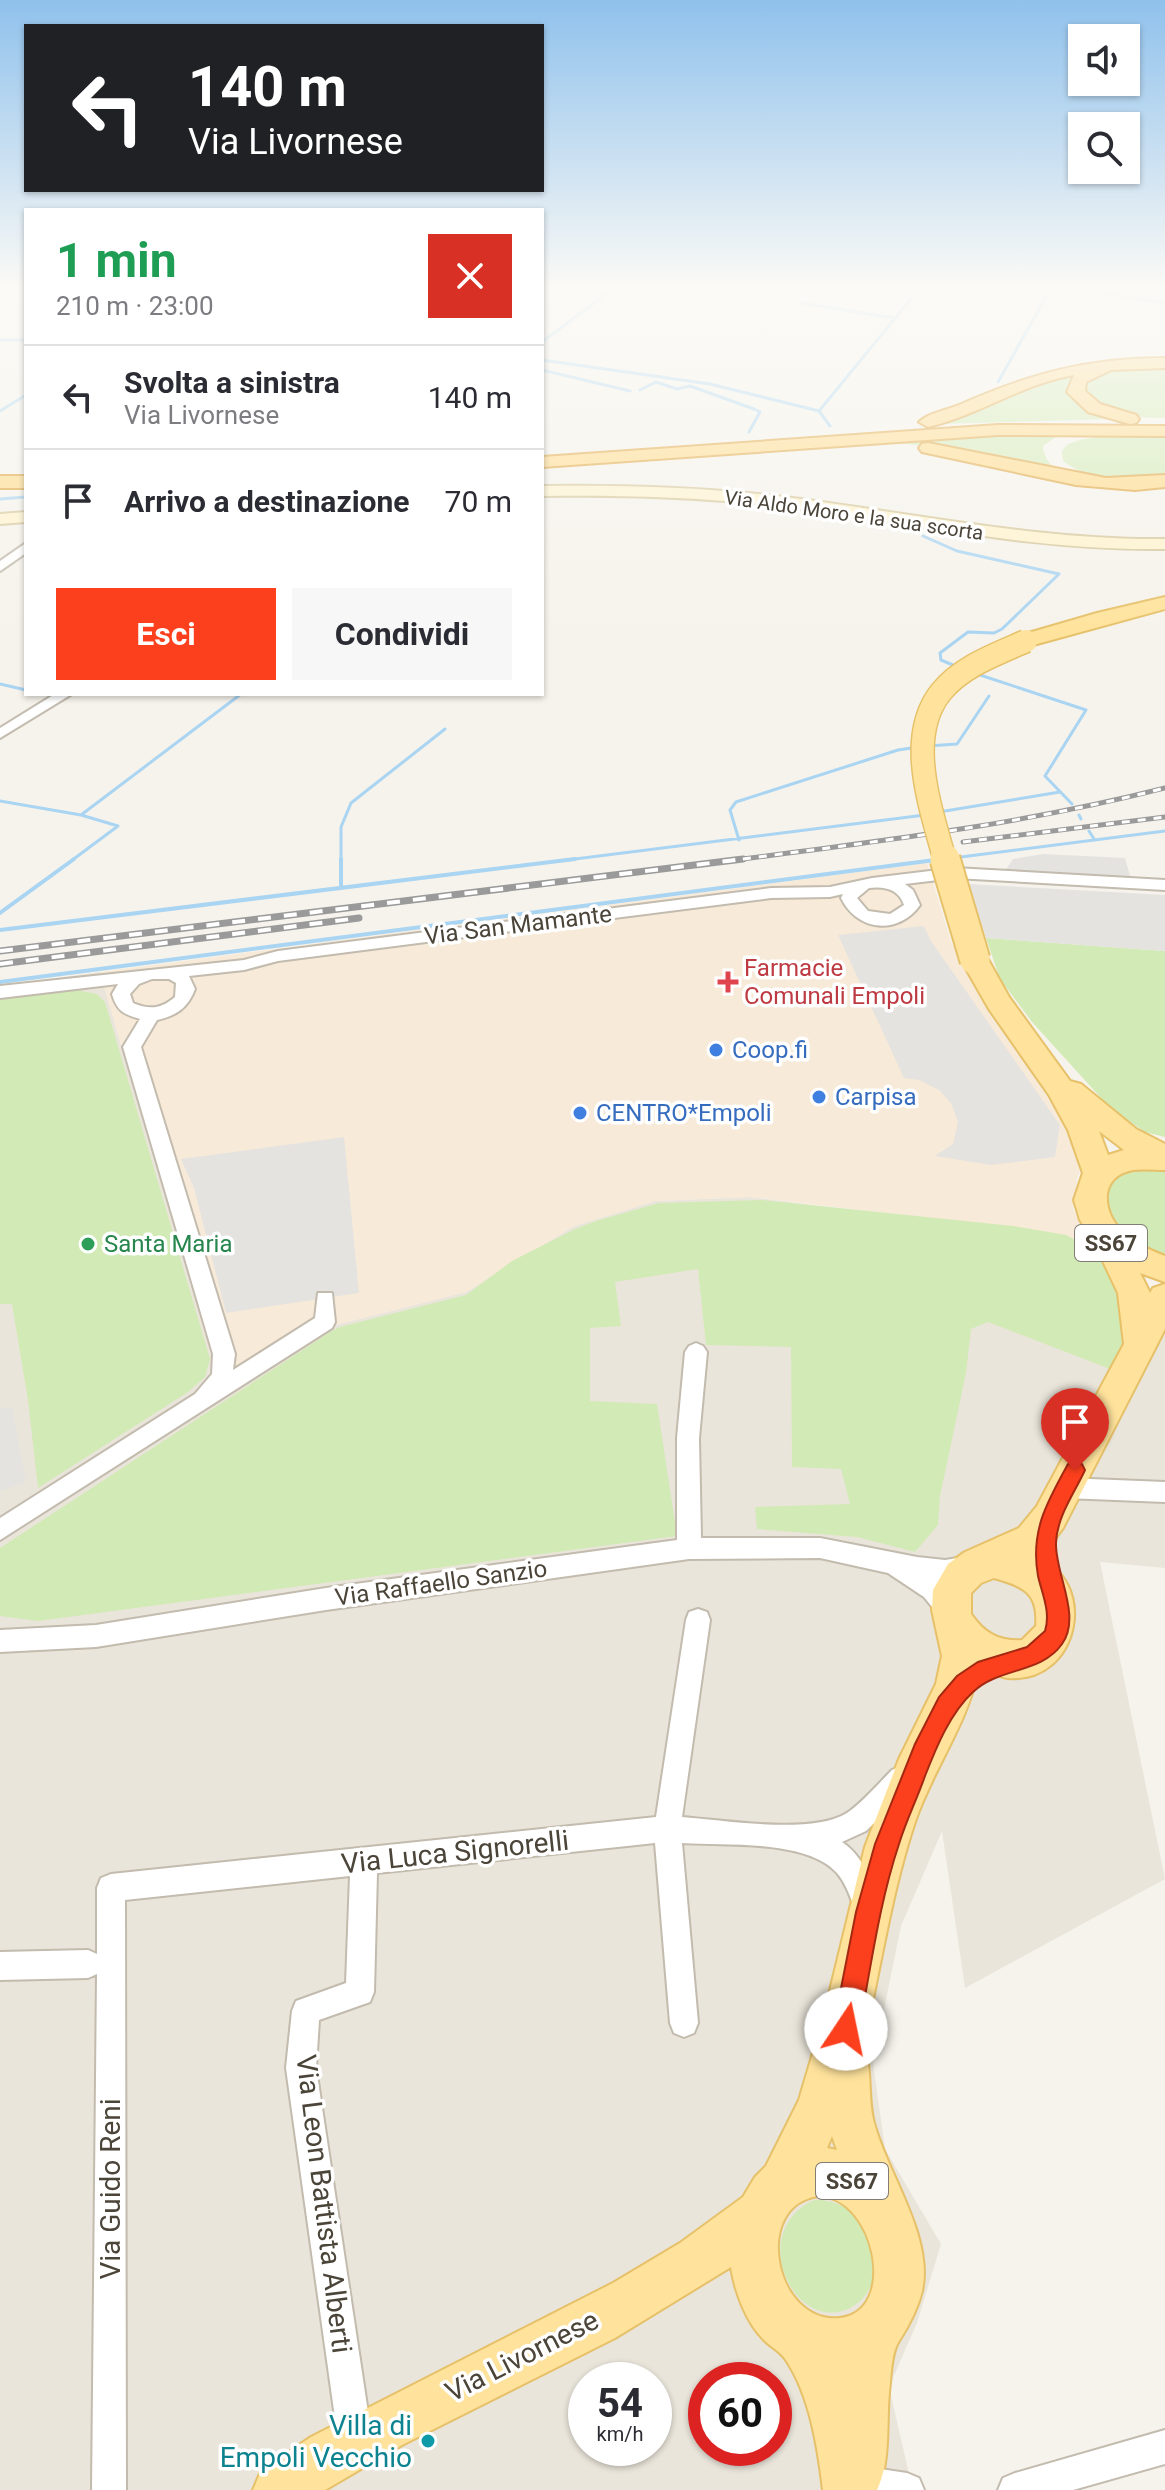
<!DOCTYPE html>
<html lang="it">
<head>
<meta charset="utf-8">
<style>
	:root { --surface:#fff; --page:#f7f7f7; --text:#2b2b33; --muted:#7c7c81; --line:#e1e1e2; --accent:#fc3f1d }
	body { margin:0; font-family:Roboto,sans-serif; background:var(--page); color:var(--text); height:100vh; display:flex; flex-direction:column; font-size:30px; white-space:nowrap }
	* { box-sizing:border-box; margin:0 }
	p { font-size:26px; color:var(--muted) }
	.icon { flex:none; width:44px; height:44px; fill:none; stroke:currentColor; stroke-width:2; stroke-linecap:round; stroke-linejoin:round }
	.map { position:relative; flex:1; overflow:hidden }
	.drawer { position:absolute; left:24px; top:208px; width:520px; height:488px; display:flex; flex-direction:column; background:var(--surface); border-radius:0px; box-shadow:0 2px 6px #0004 }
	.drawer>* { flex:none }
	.banner { position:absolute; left:24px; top:24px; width:520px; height:168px; border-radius:0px; box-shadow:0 2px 6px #0004; background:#202124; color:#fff; overflow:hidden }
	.controls { position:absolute; left:1068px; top:24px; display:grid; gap:16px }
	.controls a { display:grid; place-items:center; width:72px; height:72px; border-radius:0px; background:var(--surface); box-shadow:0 2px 6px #0004; font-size:40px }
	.speed { position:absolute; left:568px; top:2362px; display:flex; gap:16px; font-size:40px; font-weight:700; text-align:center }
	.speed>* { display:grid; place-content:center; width:104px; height:104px; border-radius:50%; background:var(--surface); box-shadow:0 2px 6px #0004; line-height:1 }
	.speed small { font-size:20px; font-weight:400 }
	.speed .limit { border:12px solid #d22; background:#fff; color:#111 }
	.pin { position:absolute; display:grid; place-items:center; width:68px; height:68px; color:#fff; margin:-82px -34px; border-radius:50% 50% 50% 0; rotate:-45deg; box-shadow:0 0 8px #0007 }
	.pin .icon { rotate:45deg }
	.me { position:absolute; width:88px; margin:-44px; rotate:11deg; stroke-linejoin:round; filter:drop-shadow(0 0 6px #0008) }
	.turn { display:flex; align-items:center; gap:28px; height:168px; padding:0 32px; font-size:36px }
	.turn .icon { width:104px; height:104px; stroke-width:2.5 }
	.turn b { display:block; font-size:56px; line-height:68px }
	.round { display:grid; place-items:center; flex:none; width:84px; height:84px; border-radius:0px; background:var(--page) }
	.summary { display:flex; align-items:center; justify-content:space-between; height:136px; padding:0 32px }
	h1 { font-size:48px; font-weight:700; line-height:60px; color:#1e9e55 }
	.action { display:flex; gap:16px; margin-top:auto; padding:16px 32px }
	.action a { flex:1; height:92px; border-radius:0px; background:var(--accent); color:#fff; font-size:32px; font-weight:700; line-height:92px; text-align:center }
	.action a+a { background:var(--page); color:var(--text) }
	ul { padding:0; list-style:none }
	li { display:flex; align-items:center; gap:24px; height:104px; padding:0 32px; border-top:2px solid var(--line) }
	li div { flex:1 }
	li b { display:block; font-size:30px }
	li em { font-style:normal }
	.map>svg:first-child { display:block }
	.residential { fill:#eae5da; fill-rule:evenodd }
	.commercial { fill:#f7ead8 }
	.green { fill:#d2eab5 }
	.parking { fill:#e5e3e0 }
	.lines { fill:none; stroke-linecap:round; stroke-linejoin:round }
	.stream-far1 { stroke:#a9d4f2; stroke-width:3 }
	.stream { stroke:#a9d4f2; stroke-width:4 }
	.minor-casing { stroke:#c2bbae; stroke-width:4 }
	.secondary-casing { stroke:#d6c79b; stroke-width:4 }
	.primary-casing { stroke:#e6c16a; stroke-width:4 }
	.trunk-casing { stroke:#e0a43c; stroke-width:4 }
	.minor { fill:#fff; fill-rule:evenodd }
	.secondary { fill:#fff3cd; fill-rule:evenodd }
	.primary { fill:#ffe39c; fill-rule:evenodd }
	.trunk { fill:#ffd985; fill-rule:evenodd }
	.rail-far1-casing { stroke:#9a9a9a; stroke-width:5 }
	.rail-casing { stroke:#9a9a9a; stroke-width:7 }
	.rail-far1 { stroke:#fff; stroke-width:3; stroke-dasharray:8; stroke-linecap:butt }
	.rail { stroke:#fff; stroke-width:4; stroke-dasharray:13; stroke-linecap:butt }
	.primary-bridge-far1-casing { stroke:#e6c16a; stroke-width:25; stroke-linecap:butt }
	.primary-bridge-casing { stroke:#e6c16a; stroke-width:33; stroke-linecap:butt }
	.primary-bridge-far1 { stroke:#ffe39c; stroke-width:22 }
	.primary-bridge { stroke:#ffe39c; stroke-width:29 }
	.route { fill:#fc3f1d; stroke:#a42913; stroke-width:2 }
	.health-dot { fill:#e0444e; stroke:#fff; stroke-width:3 }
	.shop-dot { fill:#3f7fe0; stroke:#fff; stroke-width:3 }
	.leisure-dot { fill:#2e9e5b; stroke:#fff; stroke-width:3 }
	.culture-dot { fill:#0f9aa8; stroke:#fff; stroke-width:3 }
	.labels { text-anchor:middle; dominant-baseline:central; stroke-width:7; stroke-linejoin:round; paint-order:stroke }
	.far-street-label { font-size:20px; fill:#4b4439; stroke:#fff }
	.shield { fill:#fff; stroke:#817c74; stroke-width:2 }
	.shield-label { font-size:22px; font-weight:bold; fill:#4b4439 }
	.street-label { font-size:24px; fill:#4b4439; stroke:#fff }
	.health-label { font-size:24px; fill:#be3a42; stroke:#fff; text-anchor:start }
	.shop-label { font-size:24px; fill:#366cbe; stroke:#fff; text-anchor:start }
	.leisure-label { font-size:24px; fill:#27864d; stroke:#fff; text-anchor:start }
	.near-street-label { font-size:28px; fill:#4b4439; stroke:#fff }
	.near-culture-label { font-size:28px; fill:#0d838f; stroke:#fff; text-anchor:end }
</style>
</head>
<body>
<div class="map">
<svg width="1165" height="2490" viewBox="0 0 1165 2490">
	<rect width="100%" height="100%" fill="#f6f3ec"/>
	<path class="residential" d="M100,972L223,1396L335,1325L466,1292L574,1226L655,1201L751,1197L1061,1238L1096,1250L1118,1273L1129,1320L1165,1336V1568L1100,1562L1165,1879L965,1988L942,1831L901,1926L873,2063L885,2149L941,2244L917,2323L889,2387L910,2478L909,2490H0V986ZM586,2380H654V2448H586ZM706,2380H774V2448H706Z"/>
	<path class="commercial" d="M927,863L951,942L989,1007L1085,1156L1077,1179L1073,1210L1096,1250L1061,1238L975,1224L751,1197L655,1201L574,1226L466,1292L335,1325L223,1397L100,972Z"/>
	<path class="green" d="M1165,367V418C1141,418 1084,415 1086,381C1112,368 1136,368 1165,367Z
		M1082,373L1071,380L1066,389C1078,407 1094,412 1114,419L939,424L985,409L1002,396L1040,381Z
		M1072,432L1056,437L1043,446C1044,459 1050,465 1061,472L989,454L890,442L998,434Z
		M1103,436L1165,438V477C1130,482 1092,483 1063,461L1062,451L1068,444L1080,440Z
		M986,938L1165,951V1137L1145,1132L1111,1109L1032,1022L1000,979Z
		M72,989L97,994L105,1002L210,1359L205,1377L188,1392L38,1488L28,1400L12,1304H0V998Z
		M1165,1167V1259L1112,1229L1102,1194C1123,1167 1132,1169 1165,1167Z
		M762,1200L1013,1226L1066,1235L1091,1248L1106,1268L1117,1292L1125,1345L1110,1369L988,1322L971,1329L966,1373L940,1496L938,1525L915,1552L857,1537L757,1529L755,1507L850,1504L841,1469L792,1467L791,1347L706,1345L698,1269L615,1282L621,1326L590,1328V1401L657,1404L677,1536L38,1621L0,1616V1548L330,1332L340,1327L466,1295L512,1261L575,1229L596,1221L659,1203Z
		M814,2200C853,2199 876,2230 876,2268C875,2282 866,2298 855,2305C798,2342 743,2233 814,2200Z"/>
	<path class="parking" d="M1043,854L1125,858L1131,879L1005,871L1013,859Z
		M968,884L1165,895V951L986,938Z
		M924,926L931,941L1060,1125L1055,1157L991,1165L935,1156L953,1144L958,1122L951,1103L939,1090L919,1080L904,1078L838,935Z
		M344,1137L359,1293L226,1313L194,1188L181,1159Z
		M12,1407L26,1482L0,1491V1408Z"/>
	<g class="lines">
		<path class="stream-far1" d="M1073,289L1165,303
			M1131,289L1142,299
			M801,303L894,318
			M0,340H26
			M542,342L613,289
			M542,360L710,384L819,411L830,426
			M542,370L630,391
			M998,382L1050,290
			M640,390L656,382L677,389L690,386L754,409L760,412L749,432
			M0,411L26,395
			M819,411L919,289
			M0,499L26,497
			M923,536L957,551L1059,574L1002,629L994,633L968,632L940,653L941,660L960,668
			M977,674L1086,710L1045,776L1072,804
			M0,684L26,690
			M928,746L957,744L989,696
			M0,801L81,815L118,826
			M939,812L1060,792
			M81,815L241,694
			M1079,815L1081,819
			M1089,831L1094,839
			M739,840L730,810L736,802L898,750L918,747
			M953,858L1165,831
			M71,861L118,826
			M341,861V827L351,803L445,729
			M559,861L925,815
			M931,861L935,860"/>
		<path class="stream" d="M341,859V888
			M0,913L74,859
			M0,930L575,859
			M0,982L935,860"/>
		<defs>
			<path id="minor" d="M26,543V553L0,571V561Z
				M55,694H72L0,738V728Z
				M955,868L1165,880V890L955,878L905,884L913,890L920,905C898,936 857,931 841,898L843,894L830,897L771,898L278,961L244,970L189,976L195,989C188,1008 176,1016 157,1020L141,1047L235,1354L233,1370L315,1318L318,1293H332L335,1322L332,1328L0,1540V1518L195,1394L212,1374L213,1354L123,1047L140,1019C123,1014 117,1011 112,994L118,984L0,998V986L244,960L278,951L771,888L830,887L872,878ZM869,888C884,886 899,889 904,905L890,914L868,911L857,898ZM152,979H169L176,983L175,997C161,1009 150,1010 133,1003L130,994L139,984Z
				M696,1343L703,1346L707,1352L699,1438L701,1538H820L917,1557L945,1560L971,1556L979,1560L983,1567L979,1574L940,1581L962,1611L958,1619L950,1622L942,1619L924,1597L888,1573L820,1558L689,1559L326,1610L96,1647L0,1652V1630L96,1625L326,1588L677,1540V1438L685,1352L689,1346Z
				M1065,1478L1165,1482V1502L1065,1498L1057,1495L1054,1488L1057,1481Z
				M698,1609L707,1612L710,1620L682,1817C723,1820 813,1835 847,1813C863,1802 878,1784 892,1770L901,1766L910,1770L914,1779L910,1788L866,1831L842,1842C863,1856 871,1880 880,1903L876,1913L866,1917L856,1913C851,1899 847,1885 837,1873C807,1839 725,1846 682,1843L698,2023L694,2033L684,2037L674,2033L670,2023L655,1843L377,1873L374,1992L370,2002L319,2020L316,2068L372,2439L367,2451L355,2456L343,2451L338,2439L286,2068L292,2011L296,2001L346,1983L350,1876L125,1900L126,2490H92L97,1974L88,1978L0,1980V1952L88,1950L97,1954V1888L101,1878L111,1874L656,1817L686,1620L689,1612Z
				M1165,2430V2464L1073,2490H998L1003,2478L1015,2473Z
				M860,2466L907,2473L919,2478L924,2490H846L843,2483L848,2471Z"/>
			<path id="secondary" d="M542,486C623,485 704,487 785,497C912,513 1036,540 1165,539V549C1036,551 912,523 785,507C704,497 623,495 542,496Z
				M26,512V522L0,524V514Z"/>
			<path id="primary" d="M1165,597V609L1026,647L1015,641L1018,636L1097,613Z
				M975,951L985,954L1009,997L1070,1081L1081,1084L1136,1129L1165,1144V1170C1155,1170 1144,1169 1134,1170C1099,1175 1101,1211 1122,1231C1134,1243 1149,1250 1165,1256V1282L1140,1273L1150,1293L1153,1288L1165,1284V1329L1063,1528L1045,1552L1035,1556C1100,1581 1079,1684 1008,1678C999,1677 988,1671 979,1667C969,1721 934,1768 916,1819C891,1892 881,1969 863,2044C873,2070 867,2097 874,2123C888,2175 934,2237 922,2291C918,2308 908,2327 899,2341C892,2351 891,2371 890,2383C885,2419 892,2459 877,2490H823C818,2448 810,2396 786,2360C780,2351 771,2347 764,2340C746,2322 735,2292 731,2267L615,2338L402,2445L325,2490H253L261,2471L311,2437L613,2283L680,2243L743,2197L755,2177L766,2166L799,2100L823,2019L865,1847L899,1759L936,1684L942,1656L932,1610L933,1590L948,1564L965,1552L1019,1528L1037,1506L1124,1344L1118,1293L1094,1242L1080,1220L1074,1200L1083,1173L1068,1130L1049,1095L989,1009L961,960L965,954ZM1099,1131L1124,1150L1108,1155ZM994,1578C1023,1586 1039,1593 1036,1626L1022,1640C999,1642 984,1633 971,1614V1593L981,1583ZM832,2136L837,2150L827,2148ZM819,2196C875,2197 899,2311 840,2318C774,2325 751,2204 819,2196Z"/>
			<path id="trunk" d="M1165,358V368L1111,370L1086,382L1085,391L1100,404L1136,415L1139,419L1136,423L1130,424L1088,412L1067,392L1074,375C1022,384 979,415 928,427L919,422C928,413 947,410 959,405C1029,374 1087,358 1165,358Z
				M998,425L1165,426V436L998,435L542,467V457Z
				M928,443L1106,478L1165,475V487L1135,490L1076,485L922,452L919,448L922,444Z
				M0,476H26V488H0Z"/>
		</defs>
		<use href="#minor" class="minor-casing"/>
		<use href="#secondary" class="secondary-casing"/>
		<use href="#primary" class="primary-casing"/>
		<use href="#trunk" class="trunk-casing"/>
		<use href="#minor" class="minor"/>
		<use href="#secondary" class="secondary"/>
		<use href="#primary" class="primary"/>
		<use href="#trunk" class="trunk"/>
		<defs>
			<path id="rail-far1" d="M963,842L1165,817
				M727,861C874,842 1020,825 1165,788"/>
			<path id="rail" d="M0,951L743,859
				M0,964L359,918"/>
		</defs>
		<use href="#rail-far1" class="rail-far1-casing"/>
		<use href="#rail" class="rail-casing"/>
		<use href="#rail-far1" class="rail-far1"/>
		<use href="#rail" class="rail"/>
		<defs>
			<path id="primary-bridge-far1" d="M945,861C932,811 904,738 941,692C962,666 997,654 1026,641"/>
			<path id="primary-bridge" d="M945,859L975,960"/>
		</defs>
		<use href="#primary-bridge-far1" class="primary-bridge-far1-casing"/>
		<use href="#primary-bridge" class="primary-bridge-casing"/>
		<use href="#primary-bridge-far1" class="primary-bridge-far1"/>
		<use href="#primary-bridge" class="primary-bridge"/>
	</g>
	<linearGradient id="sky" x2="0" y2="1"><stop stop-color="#8fc1ec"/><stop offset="0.45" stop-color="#fbfaf6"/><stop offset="1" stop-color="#fbfaf6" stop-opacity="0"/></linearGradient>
	<rect width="1165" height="637" fill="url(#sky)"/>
	<path class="route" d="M1075,1462L1082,1464L1085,1470C1074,1494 1057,1516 1056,1543C1055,1574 1082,1616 1062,1644C1041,1674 999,1667 973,1692C950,1713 936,1748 925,1776C917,1799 906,1821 899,1844C879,1904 871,1967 859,2029L856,2038L846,2042L837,2038L833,2029L856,1912L875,1844L915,1744L939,1697L957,1676L978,1662L1027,1647L1045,1631C1051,1612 1042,1594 1038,1576C1030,1531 1047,1502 1068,1464Z"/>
	<path class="health-dot" d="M724 970h8v8h8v8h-8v8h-8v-8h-8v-8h8z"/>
	<g class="shop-dot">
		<circle cx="716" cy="1050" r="8"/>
		<circle cx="819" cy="1097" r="8"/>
		<circle cx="580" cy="1113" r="8"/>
	</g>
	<circle class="leisure-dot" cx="88" cy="1244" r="8"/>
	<circle class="culture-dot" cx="428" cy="2441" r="8"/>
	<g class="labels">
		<g class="far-street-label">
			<text transform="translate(854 515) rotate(8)">Via Aldo Moro e la sua scorta</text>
		</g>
		<g class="shield">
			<rect x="1075" y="1225" width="72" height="36" rx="6"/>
			<rect x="816" y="2163" width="72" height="36" rx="6"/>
		</g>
		<g class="shield-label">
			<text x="1111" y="1243">SS67</text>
			<text x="852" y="2181">SS67</text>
		</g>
		<g class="street-label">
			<text transform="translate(518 925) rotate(-7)">Via San Mamante</text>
			<text transform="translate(441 1583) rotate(-8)">Via Raffaello Sanzio</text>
		</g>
		<g class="health-label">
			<text x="744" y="968">Farmacie<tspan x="744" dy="28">Comunali Empoli</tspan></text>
		</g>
		<g class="shop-label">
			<text x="732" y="1050">Coop.fi</text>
			<text x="835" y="1097">Carpisa</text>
			<text x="596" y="1113">CENTRO*Empoli</text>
		</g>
		<g class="leisure-label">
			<text x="104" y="1244">Santa Maria</text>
		</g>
		<g class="near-street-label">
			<text transform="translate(455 1852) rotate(-6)">Via Luca Signorelli</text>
			<text transform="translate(110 2189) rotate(-90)">Via Guido Reni</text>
			<text transform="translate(324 2204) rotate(83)">Via Leon Battista Alberti</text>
			<text transform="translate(522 2356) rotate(-27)">Via Livornese</text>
		</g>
		<g class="near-culture-label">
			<text x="412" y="2425">Villa di<tspan x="412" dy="32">Empoli Vecchio</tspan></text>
		</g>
	</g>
</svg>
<div class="controls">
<a><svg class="icon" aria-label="sound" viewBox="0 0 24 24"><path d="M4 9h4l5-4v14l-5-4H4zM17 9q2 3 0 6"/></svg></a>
<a><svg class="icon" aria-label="search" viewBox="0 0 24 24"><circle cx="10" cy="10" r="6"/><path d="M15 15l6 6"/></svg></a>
</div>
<div class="speed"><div>54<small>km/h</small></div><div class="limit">60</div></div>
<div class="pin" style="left:1075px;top:1470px;background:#d93025"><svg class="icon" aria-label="arrive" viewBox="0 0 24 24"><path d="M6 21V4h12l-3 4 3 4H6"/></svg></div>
<svg class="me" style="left:846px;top:2029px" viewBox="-20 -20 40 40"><circle r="19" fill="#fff"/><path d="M0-13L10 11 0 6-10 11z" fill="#fc3f1d"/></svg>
<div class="banner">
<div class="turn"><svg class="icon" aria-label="left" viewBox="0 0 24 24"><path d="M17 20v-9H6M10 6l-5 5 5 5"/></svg><div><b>140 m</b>Via Livornese</div></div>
</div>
<section class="drawer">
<div class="summary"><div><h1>1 min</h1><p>210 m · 23:00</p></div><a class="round" style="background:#d93025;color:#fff"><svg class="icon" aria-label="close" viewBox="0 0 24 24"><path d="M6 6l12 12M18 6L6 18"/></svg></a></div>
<ul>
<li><svg class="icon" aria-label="left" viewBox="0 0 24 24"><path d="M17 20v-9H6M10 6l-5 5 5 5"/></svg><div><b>Svolta a sinistra</b><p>Via Livornese</p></div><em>140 m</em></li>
<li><svg class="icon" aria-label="arrive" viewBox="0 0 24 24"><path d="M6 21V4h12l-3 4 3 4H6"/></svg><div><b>Arrivo a destinazione</b></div><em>70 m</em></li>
</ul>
<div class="action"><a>Esci</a><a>Condividi</a></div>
</section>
</div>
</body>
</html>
